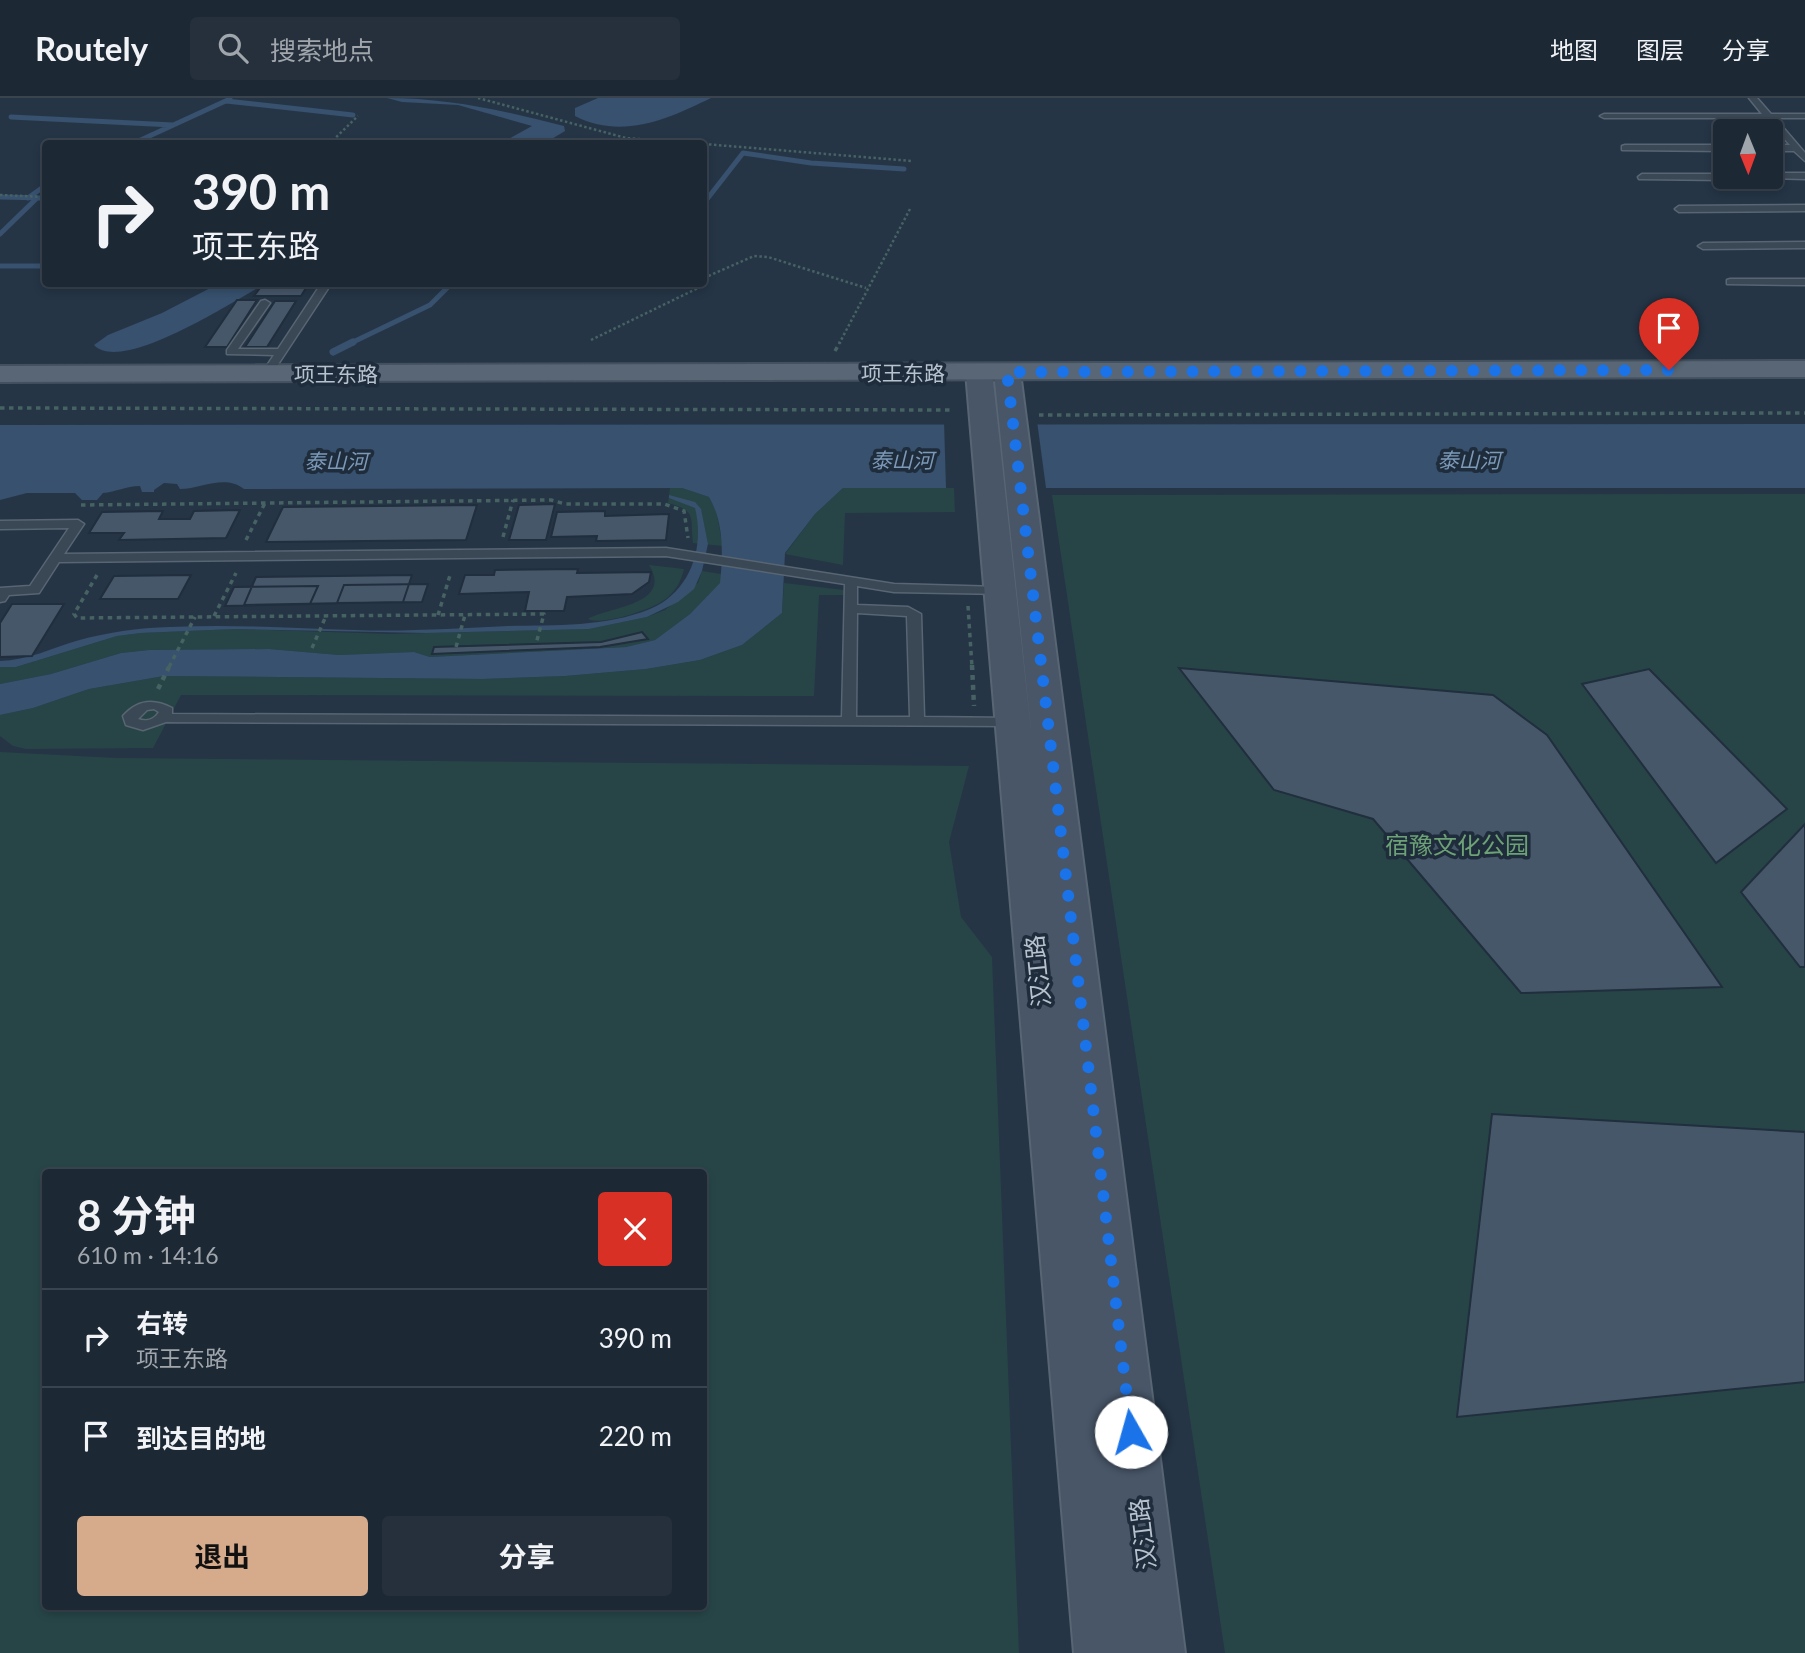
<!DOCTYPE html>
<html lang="zh">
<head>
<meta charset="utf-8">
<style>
	:root { --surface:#1c2834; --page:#25303c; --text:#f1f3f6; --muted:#a0a6ac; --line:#3a444f; --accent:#d6ab8b }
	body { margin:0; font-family:Lato,"Noto Sans SC",sans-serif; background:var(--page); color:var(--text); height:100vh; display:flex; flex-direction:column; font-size:26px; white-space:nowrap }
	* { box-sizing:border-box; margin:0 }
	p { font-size:23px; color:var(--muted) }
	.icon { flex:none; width:38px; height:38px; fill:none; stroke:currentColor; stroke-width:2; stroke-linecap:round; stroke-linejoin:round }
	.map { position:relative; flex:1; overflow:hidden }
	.drawer { position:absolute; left:42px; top:1071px; width:665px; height:441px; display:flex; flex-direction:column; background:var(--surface); border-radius:7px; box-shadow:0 4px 10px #0003,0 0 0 2px var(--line) }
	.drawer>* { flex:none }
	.banner { position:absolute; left:42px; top:42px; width:665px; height:147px; border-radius:7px; box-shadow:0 4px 10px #0003,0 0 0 2px var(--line); background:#1c2834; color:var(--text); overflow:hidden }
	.needle { width:46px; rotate:179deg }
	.buttons { position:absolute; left:1713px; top:21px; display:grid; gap:14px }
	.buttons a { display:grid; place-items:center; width:70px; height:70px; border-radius:7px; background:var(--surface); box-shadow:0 4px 10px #0003,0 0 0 2px var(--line); font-size:35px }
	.pin { position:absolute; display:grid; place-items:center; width:60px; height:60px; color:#fff; margin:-72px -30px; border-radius:50% 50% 50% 0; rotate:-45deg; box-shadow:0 0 7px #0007 }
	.pin .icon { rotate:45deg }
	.me { position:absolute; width:77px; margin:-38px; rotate:353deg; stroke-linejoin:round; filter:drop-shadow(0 0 5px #0008) }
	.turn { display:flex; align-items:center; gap:24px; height:147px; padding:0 35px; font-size:32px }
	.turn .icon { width:91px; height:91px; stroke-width:2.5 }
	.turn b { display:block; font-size:49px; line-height:60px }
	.round { display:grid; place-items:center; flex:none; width:74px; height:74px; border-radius:7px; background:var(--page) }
	.summary { display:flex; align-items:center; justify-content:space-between; height:119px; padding:0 35px }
	h1 { font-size:42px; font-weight:700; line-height:52px }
	.primary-button { display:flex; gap:14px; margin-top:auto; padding:14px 35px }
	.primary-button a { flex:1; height:80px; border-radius:7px; background:var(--accent); color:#111; font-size:28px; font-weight:700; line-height:80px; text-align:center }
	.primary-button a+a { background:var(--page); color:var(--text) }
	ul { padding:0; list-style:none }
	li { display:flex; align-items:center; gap:21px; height:98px; padding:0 35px; border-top:2px solid var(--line) }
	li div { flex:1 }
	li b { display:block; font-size:26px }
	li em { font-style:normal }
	header { display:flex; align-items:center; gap:42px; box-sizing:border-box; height:98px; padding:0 35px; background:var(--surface); border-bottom:2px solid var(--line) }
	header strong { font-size:33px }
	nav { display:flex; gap:38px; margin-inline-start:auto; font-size:24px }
	.search { width:490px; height:63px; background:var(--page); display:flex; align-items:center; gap:18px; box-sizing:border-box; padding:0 24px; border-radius:7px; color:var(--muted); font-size:26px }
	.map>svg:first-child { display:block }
	.green { fill:#274547; fill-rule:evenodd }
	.water { fill:#37516e }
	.pier { fill:#253546 }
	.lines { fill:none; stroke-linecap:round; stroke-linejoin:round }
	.stream-far1 { stroke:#37516e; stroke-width:5 }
	.stream { stroke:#37516e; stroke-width:7 }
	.building { fill:#47576a; stroke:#202e3d; stroke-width:2 }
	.lane-casing { stroke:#586572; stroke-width:3 }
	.secondary-casing { stroke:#586572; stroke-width:4 }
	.primary-casing { stroke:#43505e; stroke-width:4 }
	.path-far2 { stroke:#466262; stroke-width:2.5; stroke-dasharray:2.5 2.5; stroke-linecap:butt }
	.path-far1 { stroke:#466262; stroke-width:3.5; stroke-dasharray:4.5 4.5; stroke-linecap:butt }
	.path { stroke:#466262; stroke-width:4.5; stroke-dasharray:5 5; stroke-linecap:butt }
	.lane { fill:#3a4755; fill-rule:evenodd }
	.secondary { fill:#485668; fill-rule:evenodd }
	.primary { fill:#586675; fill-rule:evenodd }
	.route { stroke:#1a73e8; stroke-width:12; stroke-dasharray:0 21.6 }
	.labels { text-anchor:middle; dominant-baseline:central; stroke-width:7; stroke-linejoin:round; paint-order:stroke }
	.far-street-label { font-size:21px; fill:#b8c2ce; stroke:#1e2c3b }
	.far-water-label { font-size:21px; font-style:italic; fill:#7c99b8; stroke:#1e2c3b }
	.park-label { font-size:24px; fill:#6da176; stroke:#1e2c3b }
	.street-label { font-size:24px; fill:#b8c2ce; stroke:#1e2c3b }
</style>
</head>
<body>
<header>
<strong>Routely</strong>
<div class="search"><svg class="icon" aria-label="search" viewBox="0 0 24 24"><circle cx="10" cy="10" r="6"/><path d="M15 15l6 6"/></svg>搜索地点</div>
<nav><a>地图</a><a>图层</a><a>分享</a></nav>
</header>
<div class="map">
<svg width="1805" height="1555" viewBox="0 0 1805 1555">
	<rect width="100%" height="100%" fill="#253546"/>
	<path class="green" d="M670,390H682L709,399C720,417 718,429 723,448L693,445C690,418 697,413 668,405Z
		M843,390H954L955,414L845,415L843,467L785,456L815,416Z
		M1805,396V1555H1225L1052,397Z
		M649,467L684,471C681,483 677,491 668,499C655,511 603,528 588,521C608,509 674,507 649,467Z
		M702,473L721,476V485L690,516L655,542L626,549L430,559L414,554L339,557L269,551L149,552L121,555L51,576L0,586V569H16L117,538L141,535L235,531L390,536L589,531L647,519L665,512L698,485Z
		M784,485L844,492V497H819L814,598L181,597L153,650L26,651L13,648L0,638V617L33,610L89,591L164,578L483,581L565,578L646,571L700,562L742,547L782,515Z
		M0,654L116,660L969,668L949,744L961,819L992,859L1019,1555H0ZM46,1074H704V1508H46Z"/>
	<path class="water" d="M387,0C448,0 506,13 564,28L565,33L545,45H501L532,28L458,7L402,4Z
		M598,0H711C668,21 622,42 575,18V10Z
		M218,186H265C236,201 122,277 94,247L108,237L162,215Z
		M1805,326V390H843L815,416L785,455L782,515L742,547L700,562L646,571L565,578L483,581L164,578L89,591L33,610L0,617V586L51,576L121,555L149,552L269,551L339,557L414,554L430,559L626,549L655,542L690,516L720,485C723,455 724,425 709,399L682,390L244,391C224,376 202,391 180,391L177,386L164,385L154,392V394H142L140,388C126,388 116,394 103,395L97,402H82L75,395H27L0,402V327Z
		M669,397L695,404L701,411L708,446L702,473L694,491L678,504L647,519L589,531L426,535L235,531L141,535L117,538L16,569H0V563C28,562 50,551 76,543C108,534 137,530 170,529C232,526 293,530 355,532C406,534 458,530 508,528C555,527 606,529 650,511C690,494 705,450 695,410L669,400Z"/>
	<path class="pier" d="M944,323H1037L1046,390H946Z"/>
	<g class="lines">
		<path class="stream-far1" d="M226,3L353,17
			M11,19L173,27
			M132,46L230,1
			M0,99L46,100
			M28,100L46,87
			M704,105L743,55L811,65L904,71
			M0,136L37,100
			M0,168H46
			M349,246L430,207L451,186"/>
		<path class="stream" d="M333,254L353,244"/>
	</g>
	<path class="building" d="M260,190H306L301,198H254Z
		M237,202H257L227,249H205Z
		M275,203H296L267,249H245Z
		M555,406L546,442H509L519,407Z
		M477,407L466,442L266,444L283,409Z
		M240,412L226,440L119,442L124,435H89L102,414L163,413L159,421H190L194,413Z
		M605,413V418L669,416L666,442L596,443L597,438L551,439L557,414Z
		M578,471L577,475L651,474L649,484L632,496L567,499L564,513H525L529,494L459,496L465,477H494L495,472Z
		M191,477L178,501H100L114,478Z
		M412,477L403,504L244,507L256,479Z
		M428,486L422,504L337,505L344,487Z
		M318,488L310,506L225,508L234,489Z
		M12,506H64L32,558L0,559V525Z
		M642,534L648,541L600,549L432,556L434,549L601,544Z
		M1179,570L1493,597L1547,637L1722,889L1521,895L1373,721L1274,692Z
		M1649,571L1787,711L1716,765L1582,586Z
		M1805,726V869H1800L1741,794Z
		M1492,1016L1805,1034V1284L1457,1319Z"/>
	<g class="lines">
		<defs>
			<path id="lane" d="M1749,0H1757L1771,16H1805V20H1775L1805,55V63L1794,53H1771V47H1790L1766,20H1604L1600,18L1604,16H1762Z
				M1625,47H1726V53L1622,52V48Z
				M1771,75H1805V81L1768,80Z
				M1642,76H1726V79H1730L1726,82L1639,81L1638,79Z
				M1805,107V113L1679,114L1675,111L1679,108Z
				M1805,144V150L1703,151L1698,148L1703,145Z
				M1730,181H1805V187L1727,186V182Z
				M321,186H331L271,277L262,275L274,257L227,256V252L261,203L265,202L270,205L238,251H278Z
				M78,422L84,426L64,456L666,450L894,486L1000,489L1006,493L1005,496L894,494L857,488V507L908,509L921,516L924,619L1013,620L1020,624L1013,628L166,624L143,632L126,627L123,618C137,602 153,600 172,610V616L842,619L845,486L666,458L59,464L39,495L9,497L5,503L0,504V490L30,488L69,430L0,431V423ZM857,515L907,518L910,619H856ZM154,611L159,614C154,622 146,624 138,621L147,612Z"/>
			<path id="secondary" d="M979,266L988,268L992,274L1033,651L994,274L998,268L1007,266L1016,268L1020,274L1185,1555H1074L966,274L970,268Z"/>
			<path id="primary" d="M1805,263V279L0,284V268Z"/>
		</defs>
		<use href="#lane" class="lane-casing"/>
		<use href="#secondary" class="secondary-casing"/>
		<use href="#primary" class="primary-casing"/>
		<path class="path-far2" d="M478,0L626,40L702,46
			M329,46L358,18
			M704,46L912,63
			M0,97L46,99
			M704,180L754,158L768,159L866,190
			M591,242L696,191L701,186
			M839,246L910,111"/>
		<path class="path-far1" d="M835,253L840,244
			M0,310L954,312
			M1039,317L1805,315
			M81,407L551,402L565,406H664L684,413L688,440
			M503,439L513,402
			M246,442L265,405
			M97,477L74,516L77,520L544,516L536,546
			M968,508L972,569
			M438,517L451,474
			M214,518L236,475
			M456,549L465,517
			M312,550L326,518
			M169,569L195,519"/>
		<path class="path" d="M972,567L974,608
			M158,591L170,567"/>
		<use href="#lane" class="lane"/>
		<use href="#secondary" class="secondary"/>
		<use href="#primary" class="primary"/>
	</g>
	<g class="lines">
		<path class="route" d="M1131,1334L1007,274L1669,272"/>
	</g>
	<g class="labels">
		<g class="far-street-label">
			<text x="903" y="274">项王东路</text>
			<text x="336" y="275">项王东路</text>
		</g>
		<g class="far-water-label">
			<text x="902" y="361">泰山河</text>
			<text x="1469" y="361">泰山河</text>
			<text x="336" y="362">泰山河</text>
		</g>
		<g class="park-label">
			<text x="1457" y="746">宿豫文化公园</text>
		</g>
		<g class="street-label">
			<text transform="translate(1037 873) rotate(-96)">汉江路</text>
			<text transform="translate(1142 1436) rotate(-97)">汉江路</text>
		</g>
	</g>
</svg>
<div class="buttons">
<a><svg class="needle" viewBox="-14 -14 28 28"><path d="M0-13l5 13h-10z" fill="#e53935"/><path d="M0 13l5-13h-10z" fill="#a0a6ac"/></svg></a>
</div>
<div class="pin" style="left:1669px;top:272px;background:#d93025"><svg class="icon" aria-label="arrive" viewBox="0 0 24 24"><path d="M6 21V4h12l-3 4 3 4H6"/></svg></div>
<svg class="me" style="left:1131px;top:1334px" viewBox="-20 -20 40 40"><circle r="19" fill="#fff"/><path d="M0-13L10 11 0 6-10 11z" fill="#1a73e8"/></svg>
<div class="banner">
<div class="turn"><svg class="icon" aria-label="right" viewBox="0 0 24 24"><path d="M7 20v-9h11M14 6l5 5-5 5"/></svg><div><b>390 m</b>项王东路</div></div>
</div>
<section class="drawer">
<div class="summary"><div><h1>8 分钟</h1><p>610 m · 14:16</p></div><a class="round" style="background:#d93025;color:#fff"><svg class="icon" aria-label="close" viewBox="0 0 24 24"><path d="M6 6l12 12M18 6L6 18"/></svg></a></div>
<ul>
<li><svg class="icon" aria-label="right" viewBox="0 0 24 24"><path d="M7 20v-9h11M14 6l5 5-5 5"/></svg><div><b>右转</b><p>项王东路</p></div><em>390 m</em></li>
<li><svg class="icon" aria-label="arrive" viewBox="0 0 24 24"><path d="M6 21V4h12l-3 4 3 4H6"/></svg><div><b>到达目的地</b></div><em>220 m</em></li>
</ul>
<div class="primary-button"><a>退出</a><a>分享</a></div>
</section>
</div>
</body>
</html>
